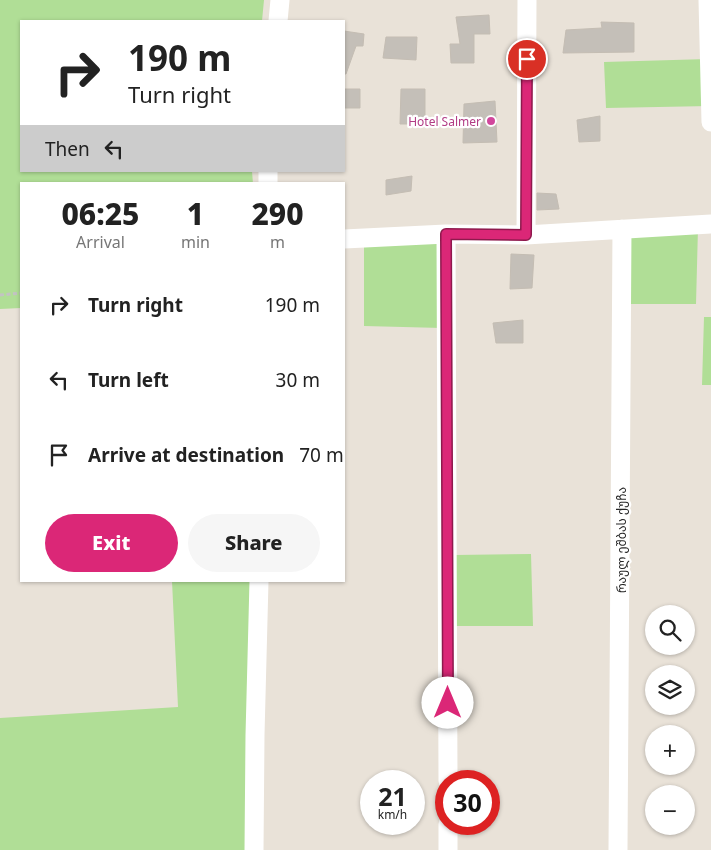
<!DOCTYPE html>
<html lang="en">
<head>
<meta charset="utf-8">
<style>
	:root { --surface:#fff; --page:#f6f6f6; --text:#222; --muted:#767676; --accent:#db2777 }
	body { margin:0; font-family:"Noto Sans","Noto Sans Georgian",sans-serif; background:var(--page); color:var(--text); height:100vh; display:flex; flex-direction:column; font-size:19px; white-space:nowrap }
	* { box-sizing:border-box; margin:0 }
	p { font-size:16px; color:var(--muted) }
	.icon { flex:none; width:28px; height:28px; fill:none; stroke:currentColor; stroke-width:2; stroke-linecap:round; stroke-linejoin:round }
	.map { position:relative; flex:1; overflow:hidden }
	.panel { position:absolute; left:20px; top:182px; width:325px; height:400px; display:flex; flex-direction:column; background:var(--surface); border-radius:0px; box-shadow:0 1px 4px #0004 }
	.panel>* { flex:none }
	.banner { position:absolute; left:20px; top:20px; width:325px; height:152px; border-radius:0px; box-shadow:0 1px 4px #0004; background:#fff; color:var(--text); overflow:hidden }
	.buttons { position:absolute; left:645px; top:605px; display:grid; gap:10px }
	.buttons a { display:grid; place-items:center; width:50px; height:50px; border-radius:50%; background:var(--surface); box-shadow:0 1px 4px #0004; font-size:25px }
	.speed { position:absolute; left:360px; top:770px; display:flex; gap:10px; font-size:25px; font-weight:700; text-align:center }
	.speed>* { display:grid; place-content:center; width:65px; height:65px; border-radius:50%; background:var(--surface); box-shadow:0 1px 4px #0004; line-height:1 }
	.speed small { font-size:12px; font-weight:400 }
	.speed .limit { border:8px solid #d22; background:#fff; color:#111 }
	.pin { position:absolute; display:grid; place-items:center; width:42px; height:42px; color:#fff; margin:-21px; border:2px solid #fff; border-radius:50%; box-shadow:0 1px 5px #0007 }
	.me { position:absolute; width:55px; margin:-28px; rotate:0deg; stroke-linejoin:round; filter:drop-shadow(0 0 4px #0008) }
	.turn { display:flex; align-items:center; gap:18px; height:105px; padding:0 25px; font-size:22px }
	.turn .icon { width:65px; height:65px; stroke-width:2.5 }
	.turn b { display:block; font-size:35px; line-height:42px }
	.then { display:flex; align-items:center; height:48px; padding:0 25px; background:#0003; gap:10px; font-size:19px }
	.eta { display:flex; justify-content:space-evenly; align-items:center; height:85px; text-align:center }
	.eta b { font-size:30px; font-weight:800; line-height:35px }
	.button { display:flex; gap:10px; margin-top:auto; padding:10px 25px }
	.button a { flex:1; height:58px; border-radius:30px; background:var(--accent); color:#fff; font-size:20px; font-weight:800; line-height:58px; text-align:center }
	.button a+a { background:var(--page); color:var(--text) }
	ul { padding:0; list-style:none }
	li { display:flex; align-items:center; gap:15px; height:75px; padding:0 25px }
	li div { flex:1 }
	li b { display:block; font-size:19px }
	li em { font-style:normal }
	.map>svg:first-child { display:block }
	.green { fill:#b0de96 }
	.building { fill:#c4bfb8; stroke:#c4bdb3 }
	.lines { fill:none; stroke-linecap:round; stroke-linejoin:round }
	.path { stroke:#c3c3c3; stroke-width:3; stroke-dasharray:4 2.5; stroke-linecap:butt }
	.street { stroke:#fff; stroke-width:19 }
	.route-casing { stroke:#8e194d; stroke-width:12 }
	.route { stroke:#db2777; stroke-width:9 }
	.hotel-dot { fill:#d1479c; stroke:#fff; stroke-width:2 }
	.labels { text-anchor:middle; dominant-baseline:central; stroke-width:4.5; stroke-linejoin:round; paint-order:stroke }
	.hotel-label { font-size:12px; fill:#b23c85; stroke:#fff; text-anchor:end }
	.street-label { font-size:12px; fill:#272727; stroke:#fff }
</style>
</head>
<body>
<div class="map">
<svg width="711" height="850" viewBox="0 0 711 850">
	<rect width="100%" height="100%" fill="#e9e2d8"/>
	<path class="green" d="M0,0H264L262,21H21V171H252L253,184H21V308L0,309Z
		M708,59L710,106L606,108L604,62Z
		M698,228L696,304H628L627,232Z
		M440,243L442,328L364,326V246Z
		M704,317H711V385H702Z
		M531,554L533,626H455V555Z
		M172,581H250L247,850H0V718L178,707Z"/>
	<path class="building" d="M489,15L490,34H474V63H451L450,44H460L456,17Z
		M601,22L634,23V52L563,53L566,30L602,28Z
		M344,31L364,34L363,46H356L346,74H344Z
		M386,37H417L416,60L383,58Z
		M344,89H360V108H344Z
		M401,89H425V124H400Z
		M495,101L497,142L463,143L464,104Z
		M600,116V141L579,142L577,120Z
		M412,176L411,191L386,195V180Z
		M537,193L556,194L559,209L537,210Z
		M511,254L534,255L532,288L510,289Z
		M523,320V343H496L493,323Z"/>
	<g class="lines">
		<path class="path" d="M0,295L21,293"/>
		<path class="street" d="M708,0L711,122
			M278,21L280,0
			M268,171V184
			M446,234L448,781
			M526,235L527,0
			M344,239L446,234L526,235L711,224
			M448,824V850
			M254,850L255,735L259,581
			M618,850L622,229"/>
	</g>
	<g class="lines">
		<defs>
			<path id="route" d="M448,703L446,234L526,235L527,59"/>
		</defs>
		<use href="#route" class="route-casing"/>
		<use href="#route" class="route"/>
	</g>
	<circle class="hotel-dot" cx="491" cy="121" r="5"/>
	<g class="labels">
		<g class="hotel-label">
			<text x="481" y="121">Hotel Salmer</text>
		</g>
		<g class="street-label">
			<text transform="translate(621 540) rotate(-90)">რაულ ეშბას ქუჩა</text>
		</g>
	</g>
</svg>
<div class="buttons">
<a><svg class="icon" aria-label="search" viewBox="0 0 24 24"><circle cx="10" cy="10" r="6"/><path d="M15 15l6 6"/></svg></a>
<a><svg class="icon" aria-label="layers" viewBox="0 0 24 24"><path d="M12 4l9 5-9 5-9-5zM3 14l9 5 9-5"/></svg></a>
<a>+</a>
<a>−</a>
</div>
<div class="speed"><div>21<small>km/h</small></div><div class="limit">30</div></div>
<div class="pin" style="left:527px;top:59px;background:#d93025"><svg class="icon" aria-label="arrive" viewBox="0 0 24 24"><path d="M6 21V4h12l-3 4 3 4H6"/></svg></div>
<svg class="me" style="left:448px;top:703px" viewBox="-20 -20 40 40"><circle r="19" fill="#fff"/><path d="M0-13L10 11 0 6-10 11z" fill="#db2777"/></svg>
<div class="banner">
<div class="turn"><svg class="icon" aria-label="right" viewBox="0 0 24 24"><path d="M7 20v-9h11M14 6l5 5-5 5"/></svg><div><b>190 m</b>Turn right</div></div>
<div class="then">Then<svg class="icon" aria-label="left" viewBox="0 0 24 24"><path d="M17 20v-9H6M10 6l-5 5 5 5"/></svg></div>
</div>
<section class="panel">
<div class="eta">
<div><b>06:25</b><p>Arrival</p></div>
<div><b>1</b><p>min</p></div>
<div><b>290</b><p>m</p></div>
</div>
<ul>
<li><svg class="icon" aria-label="right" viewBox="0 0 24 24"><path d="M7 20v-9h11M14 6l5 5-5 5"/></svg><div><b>Turn right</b></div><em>190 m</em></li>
<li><svg class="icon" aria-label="left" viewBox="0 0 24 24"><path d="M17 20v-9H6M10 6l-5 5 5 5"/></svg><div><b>Turn left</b></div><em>30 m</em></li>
<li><svg class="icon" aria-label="arrive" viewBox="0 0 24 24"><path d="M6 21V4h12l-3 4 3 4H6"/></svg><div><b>Arrive at destination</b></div><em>70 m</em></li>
</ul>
<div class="button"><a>Exit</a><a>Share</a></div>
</section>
</div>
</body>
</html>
